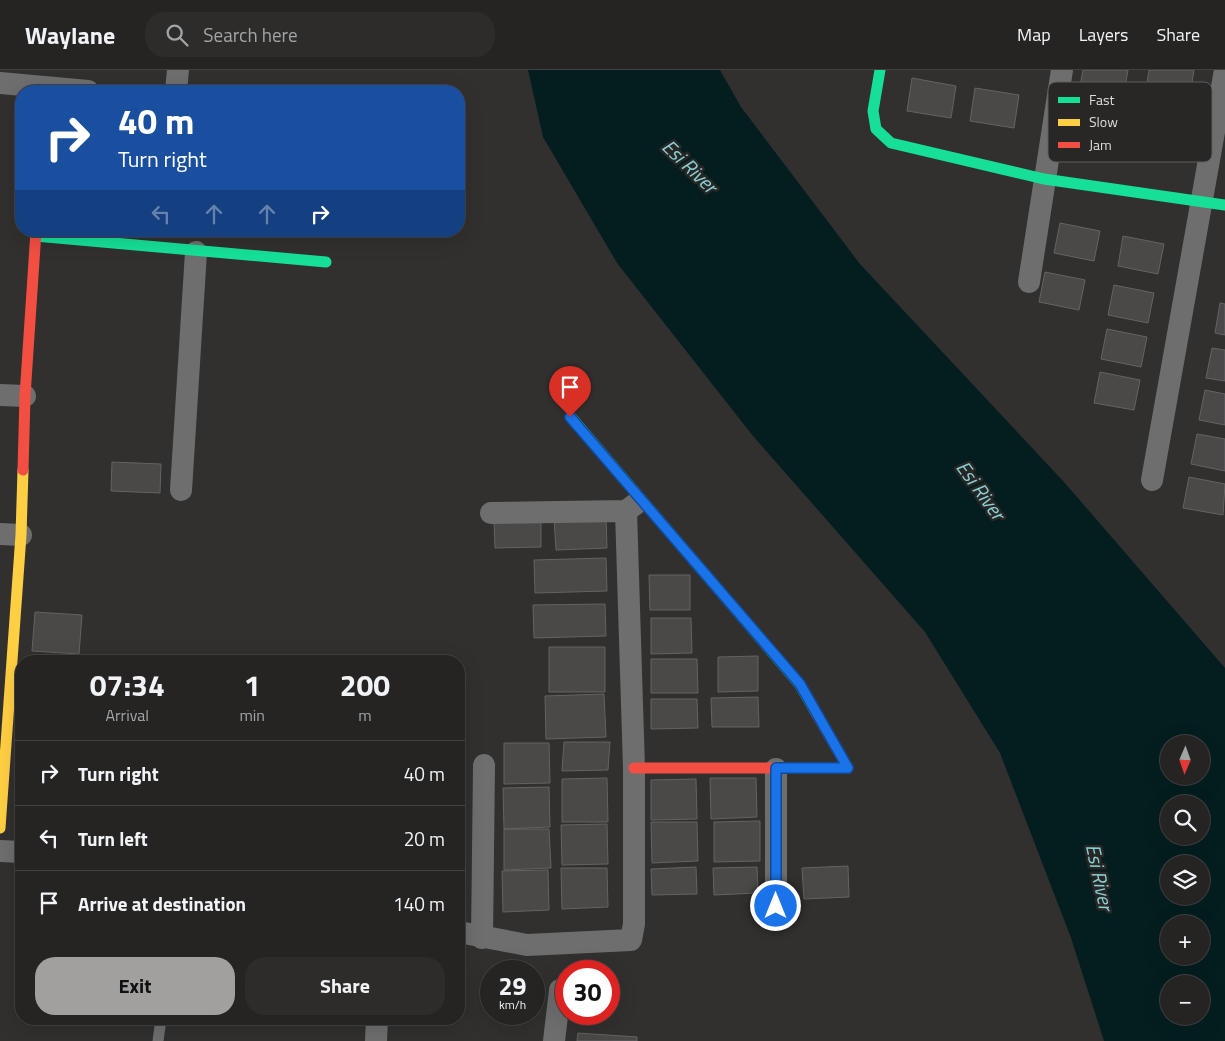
<!DOCTYPE html>
<html lang="en">
<head>
<meta charset="utf-8">
<style>
	:root { --surface:#252423; --page:#2d2c2b; --text:#f1f3f6; --muted:#a3a4a6; --line:#424141; --accent:#a1a09f }
	body { margin:0; font-family:"Titillium Web",sans-serif; background:var(--page); color:var(--text); height:100vh; display:flex; flex-direction:column; font-size:19px; white-space:nowrap }
	* { box-sizing:border-box; margin:0 }
	p { font-size:16px; color:var(--muted) }
	.icon { flex:none; width:28px; height:28px; fill:none; stroke:currentColor; stroke-width:2; stroke-linecap:round; stroke-linejoin:round }
	.map { position:relative; flex:1; overflow:hidden }
	.sheet { position:absolute; left:15px; top:585px; width:450px; height:370px; display:flex; flex-direction:column; background:var(--surface); border-radius:20px; box-shadow:0 5px 20px #0002,0 0 0 1px var(--line) }
	.sheet>* { flex:none }
	.guide { position:absolute; left:15px; top:15px; width:450px; height:152px; border-radius:20px; box-shadow:0 5px 20px #0002,0 0 0 1px var(--line); background:#1a4fa0; color:#fff; overflow:hidden }
	.needle { width:32px; rotate:182deg }
	.buttons { position:absolute; left:1160px; top:665px; display:grid; gap:10px }
	.buttons a { display:grid; place-items:center; width:50px; height:50px; border-radius:50%; background:var(--surface); box-shadow:0 5px 20px #0002,0 0 0 1px var(--line); font-size:25px }
	.speed { position:absolute; left:480px; top:890px; display:flex; gap:10px; font-size:25px; font-weight:700; text-align:center }
	.speed>* { display:grid; place-content:center; width:65px; height:65px; border-radius:50%; background:var(--surface); box-shadow:0 5px 20px #0002,0 0 0 1px var(--line); line-height:1 }
	.speed small { font-size:12px; font-weight:400 }
	.speed .limit { border:8px solid #d22; background:#fff; color:#111 }
	.pin { position:absolute; display:grid; place-items:center; width:42px; height:42px; color:#fff; margin:-51px -21px; border-radius:50% 50% 50% 0; rotate:-45deg; box-shadow:0 0 5px #0007 }
	.pin .icon { rotate:45deg }
	.me { position:absolute; width:55px; margin:-28px; rotate:0deg; stroke-linejoin:round; filter:drop-shadow(0 0 4px #0008) }
	.turn { display:flex; align-items:center; gap:18px; height:105px; padding:0 20px; font-size:22px }
	.turn .icon { width:65px; height:65px; stroke-width:2.5 }
	.turn b { display:block; font-size:35px; line-height:42px }
	.lanes { display:flex; align-items:center; height:48px; padding:0 20px; background:#0003; justify-content:center; gap:25px; direction:ltr }
	.lanes .off { opacity:.35 }
	.eta { display:flex; justify-content:space-evenly; align-items:center; height:85px; text-align:center }
	.eta b { font-size:30px; font-weight:700; line-height:35px }
	.cta { display:flex; gap:10px; margin-top:auto; padding:10px 20px }
	.cta a { flex:1; height:58px; border-radius:20px; background:var(--accent); color:#111; font-size:20px; font-weight:700; line-height:58px; text-align:center }
	.cta a+a { background:var(--page); color:var(--text) }
	ul { padding:0; list-style:none }
	li { display:flex; align-items:center; gap:15px; height:65px; padding:0 20px; border-top:1px solid var(--line) }
	li div { flex:1 }
	li b { display:block; font-size:19px }
	li em { font-style:normal }
	header { display:flex; align-items:center; gap:30px; box-sizing:border-box; height:70px; padding:0 25px; background:var(--surface); border-bottom:1px solid var(--line) }
	header strong { font-size:24px }
	nav { display:flex; gap:28px; margin-inline-start:auto; font-size:18px }
	.search { width:350px; height:45px; background:var(--page); display:flex; align-items:center; gap:12px; box-sizing:border-box; padding:0 18px; border-radius:20px; color:var(--muted); font-size:19px }
	.map>svg:first-child { display:block }
	.water { fill:#041e20; fill-rule:evenodd }
	.building { fill:#4a4948; stroke:#646362 }
	.lines { fill:none; stroke-linecap:round; stroke-linejoin:round }
	.lane { stroke:#6e6e6e; stroke-width:11 }
	.street { stroke:#6e6e6e; stroke-width:22 }
	.fast { stroke:#16e098; stroke-width:11 }
	.slow { stroke:#ffcf43; stroke-width:11 }
	.jam { stroke:#f24e42; stroke-width:11 }
	.route-casing { stroke:#114b97; stroke-width:12 }
	.route { stroke:#1a73e8; stroke-width:9 }
	.labels { text-anchor:middle; dominant-baseline:central; stroke-width:5; stroke-linejoin:round; paint-order:stroke }
	.water-label { font-size:20px; font-style:italic; fill:#87d1d6; stroke:#282725 }
	.key { fill:#282725; stroke:#5f5e5c; stroke-width:1 }
	.key-label { font-size:14px; fill:#dedddc }
</style>
</head>
<body>
<header>
<strong>Waylane</strong>
<div class="search"><svg class="icon" aria-label="search" viewBox="0 0 24 24"><circle cx="10" cy="10" r="6"/><path d="M15 15l6 6"/></svg>Search here</div>
<nav><a>Map</a><a>Layers</a><a>Share</a></nav>
</header>
<div class="map">
<svg width="1225" height="971" viewBox="0 0 1225 971">
	<rect width="100%" height="100%" fill="#31302f"/>
	<path class="water" d="M528,0H720L741,37L860,194L1064,412L1225,598V971H1104L1071,868L1000,683L925,562L753,366L617,193L543,67ZM1169,674H1201V706H1169ZM1169,734H1201V766H1169ZM1169,794H1201V826H1169ZM1169,854H1201V886H1169ZM1169,914H1201V946H1169Z"/>
	<path class="building" d="M1083,0H1128L1124,23L1080,16Z
		M1149,0H1194L1189,32L1145,25Z
		M912,8L956,16L951,48L907,41Z
		M975,18L1019,25L1014,58L970,51Z
		M1060,153L1100,161L1094,191L1054,183Z
		M1123,166L1164,174L1158,204L1118,196Z
		M1045,202L1085,210L1079,240L1039,232Z
		M1114,215L1154,223L1148,253L1108,245Z
		M1220,233L1225,234V265L1215,263Z
		M1107,259L1147,267L1141,297L1101,289Z
		M1212,278L1225,280V311L1206,308Z
		M1100,302L1140,310L1134,340L1094,333Z
		M1205,320L1225,324V355L1199,350Z
		M1197,364L1225,369V401L1191,394Z
		M112,392L161,394L160,423L111,421Z
		M1189,407L1225,414L1223,445L1183,438Z
		M606,446L607,478L556,480L554,448Z
		M541,449V477L495,478L494,450Z
		M606,488L607,521L535,523L534,490Z
		M649,505H690V540H650Z
		M605,534L606,566L534,568L533,535Z
		M35,542L82,545L79,584L32,581Z
		M651,548H691L692,583L651,584Z
		M549,577H605V622H549Z
		M758,586V621L718,622V587Z
		M651,589H697L698,623H651Z
		M604,624L606,667L546,669L545,626Z
		M758,627L759,657H712L711,628Z
		M651,629H697L698,658L651,659Z
		M564,672H610L608,700L562,701Z
		M504,673H549L550,713L504,714Z
		M607,708L608,752H562V709Z
		M710,708H756L757,747L711,749Z
		M696,709L697,749L651,750V710Z
		M549,717L550,757L504,759L503,718Z
		M760,751V791L714,792V752Z
		M651,752H697L698,791L652,793Z
		M607,754L608,794L562,795L561,755Z
		M504,759H549L551,798L504,800Z
		M848,796L849,827L804,829L802,798Z
		M696,797L697,824L652,825L651,799Z
		M757,797L758,823L714,825L713,798Z
		M561,798H607L608,837L562,839Z
		M548,800L549,840L503,842L502,801Z
		M578,963L637,967V971H577Z"/>
	<g class="lines">
		<path class="lane" d="M158,971L161,949"/>
		<path class="street" d="M0,13L88,21
			M176,21L178,0
			M1029,212L1062,0
			M0,325L25,326
			M1152,410L1225,0
			M181,420L196,182
			M491,443L626,441L637,433
			M0,464L21,465
			M776,699V836
			M0,781L21,782
			M459,862L527,875L631,870L634,854V698L626,441
			M482,868L484,695
			M376,971L377,949
			M554,971L560,920"/>
		<path class="fast" d="M880,0L873,41L876,59L891,73L1044,109L1225,135
			M35,166L326,192
			M571,347L800,615L816,643"/>
		<path class="slow" d="M0,758L21,465L23,400"/>
		<path class="jam" d="M23,400L25,326L36,161
			M634,698H848L816,643"/>
	</g>
	<g class="lines">
		<defs>
			<path id="route" d="M570,347L800,614L848,698H776V836"/>
		</defs>
		<use href="#route" class="route-casing"/>
		<use href="#route" class="route"/>
	</g>
	<g class="labels">
		<g class="water-label">
			<text transform="translate(690 96) rotate(44)">Esi River</text>
			<text transform="translate(981 420) rotate(54)">Esi River</text>
			<text transform="translate(1100 807) rotate(78)">Esi River</text>
		</g>
	</g>
	<rect x="1048" y="12" width="164" height="80" rx="8" class="key"/>
	<rect x="1058" y="27" width="22" height="6" fill="#16e098"/>
	<rect x="1058" y="49" width="22" height="7" fill="#ffcf43"/>
	<rect x="1058" y="72" width="22" height="6" fill="#f24e42"/>
	<g class="key-label">
		<text x="1089" y="35">Fast</text>
		<text x="1089" y="57">Slow</text>
		<text x="1089" y="80">Jam</text>
	</g>
</svg>
<div class="buttons">
<a><svg class="needle" viewBox="-14 -14 28 28"><path d="M0-13l5 13h-10z" fill="#e53935"/><path d="M0 13l5-13h-10z" fill="#a3a4a6"/></svg></a>
<a><svg class="icon" aria-label="search" viewBox="0 0 24 24"><circle cx="10" cy="10" r="6"/><path d="M15 15l6 6"/></svg></a>
<a><svg class="icon" aria-label="layers" viewBox="0 0 24 24"><path d="M12 4l9 5-9 5-9-5zM3 14l9 5 9-5"/></svg></a>
<a>+</a>
<a>−</a>
</div>
<div class="speed"><div>29<small>km/h</small></div><div class="limit">30</div></div>
<div class="pin" style="left:570px;top:347px;background:#d93025"><svg class="icon" aria-label="arrive" viewBox="0 0 24 24"><path d="M6 21V4h12l-3 4 3 4H6"/></svg></div>
<svg class="me" style="left:776px;top:836px" viewBox="-20 -20 40 40"><circle r="17" fill="#1a73e8" stroke="#fff" stroke-width="3"/><path d="M0-11L8 9 0 5-8 9z" fill="#fff"/></svg>
<div class="guide">
<div class="turn"><svg class="icon" aria-label="right" viewBox="0 0 24 24"><path d="M7 20v-9h11M14 6l5 5-5 5"/></svg><div><b>40 m</b>Turn right</div></div>
<div class="lanes"><svg class="icon off" aria-label="left" viewBox="0 0 24 24"><path d="M17 20v-9H6M10 6l-5 5 5 5"/></svg><svg class="icon off" aria-label="ahead" viewBox="0 0 24 24"><path d="M12 20V5M6 11l6-6 6 6"/></svg><svg class="icon off" aria-label="ahead" viewBox="0 0 24 24"><path d="M12 20V5M6 11l6-6 6 6"/></svg><svg class="icon" aria-label="right" viewBox="0 0 24 24"><path d="M7 20v-9h11M14 6l5 5-5 5"/></svg></div>
</div>
<section class="sheet">
<div class="eta">
<div><b>07:34</b><p>Arrival</p></div>
<div><b>1</b><p>min</p></div>
<div><b>200</b><p>m</p></div>
</div>
<ul>
<li><svg class="icon" aria-label="right" viewBox="0 0 24 24"><path d="M7 20v-9h11M14 6l5 5-5 5"/></svg><div><b>Turn right</b></div><em>40 m</em></li>
<li><svg class="icon" aria-label="left" viewBox="0 0 24 24"><path d="M17 20v-9H6M10 6l-5 5 5 5"/></svg><div><b>Turn left</b></div><em>20 m</em></li>
<li><svg class="icon" aria-label="arrive" viewBox="0 0 24 24"><path d="M6 21V4h12l-3 4 3 4H6"/></svg><div><b>Arrive at destination</b></div><em>140 m</em></li>
</ul>
<div class="cta"><a>Exit</a><a>Share</a></div>
</section>
</div>
</body>
</html>
